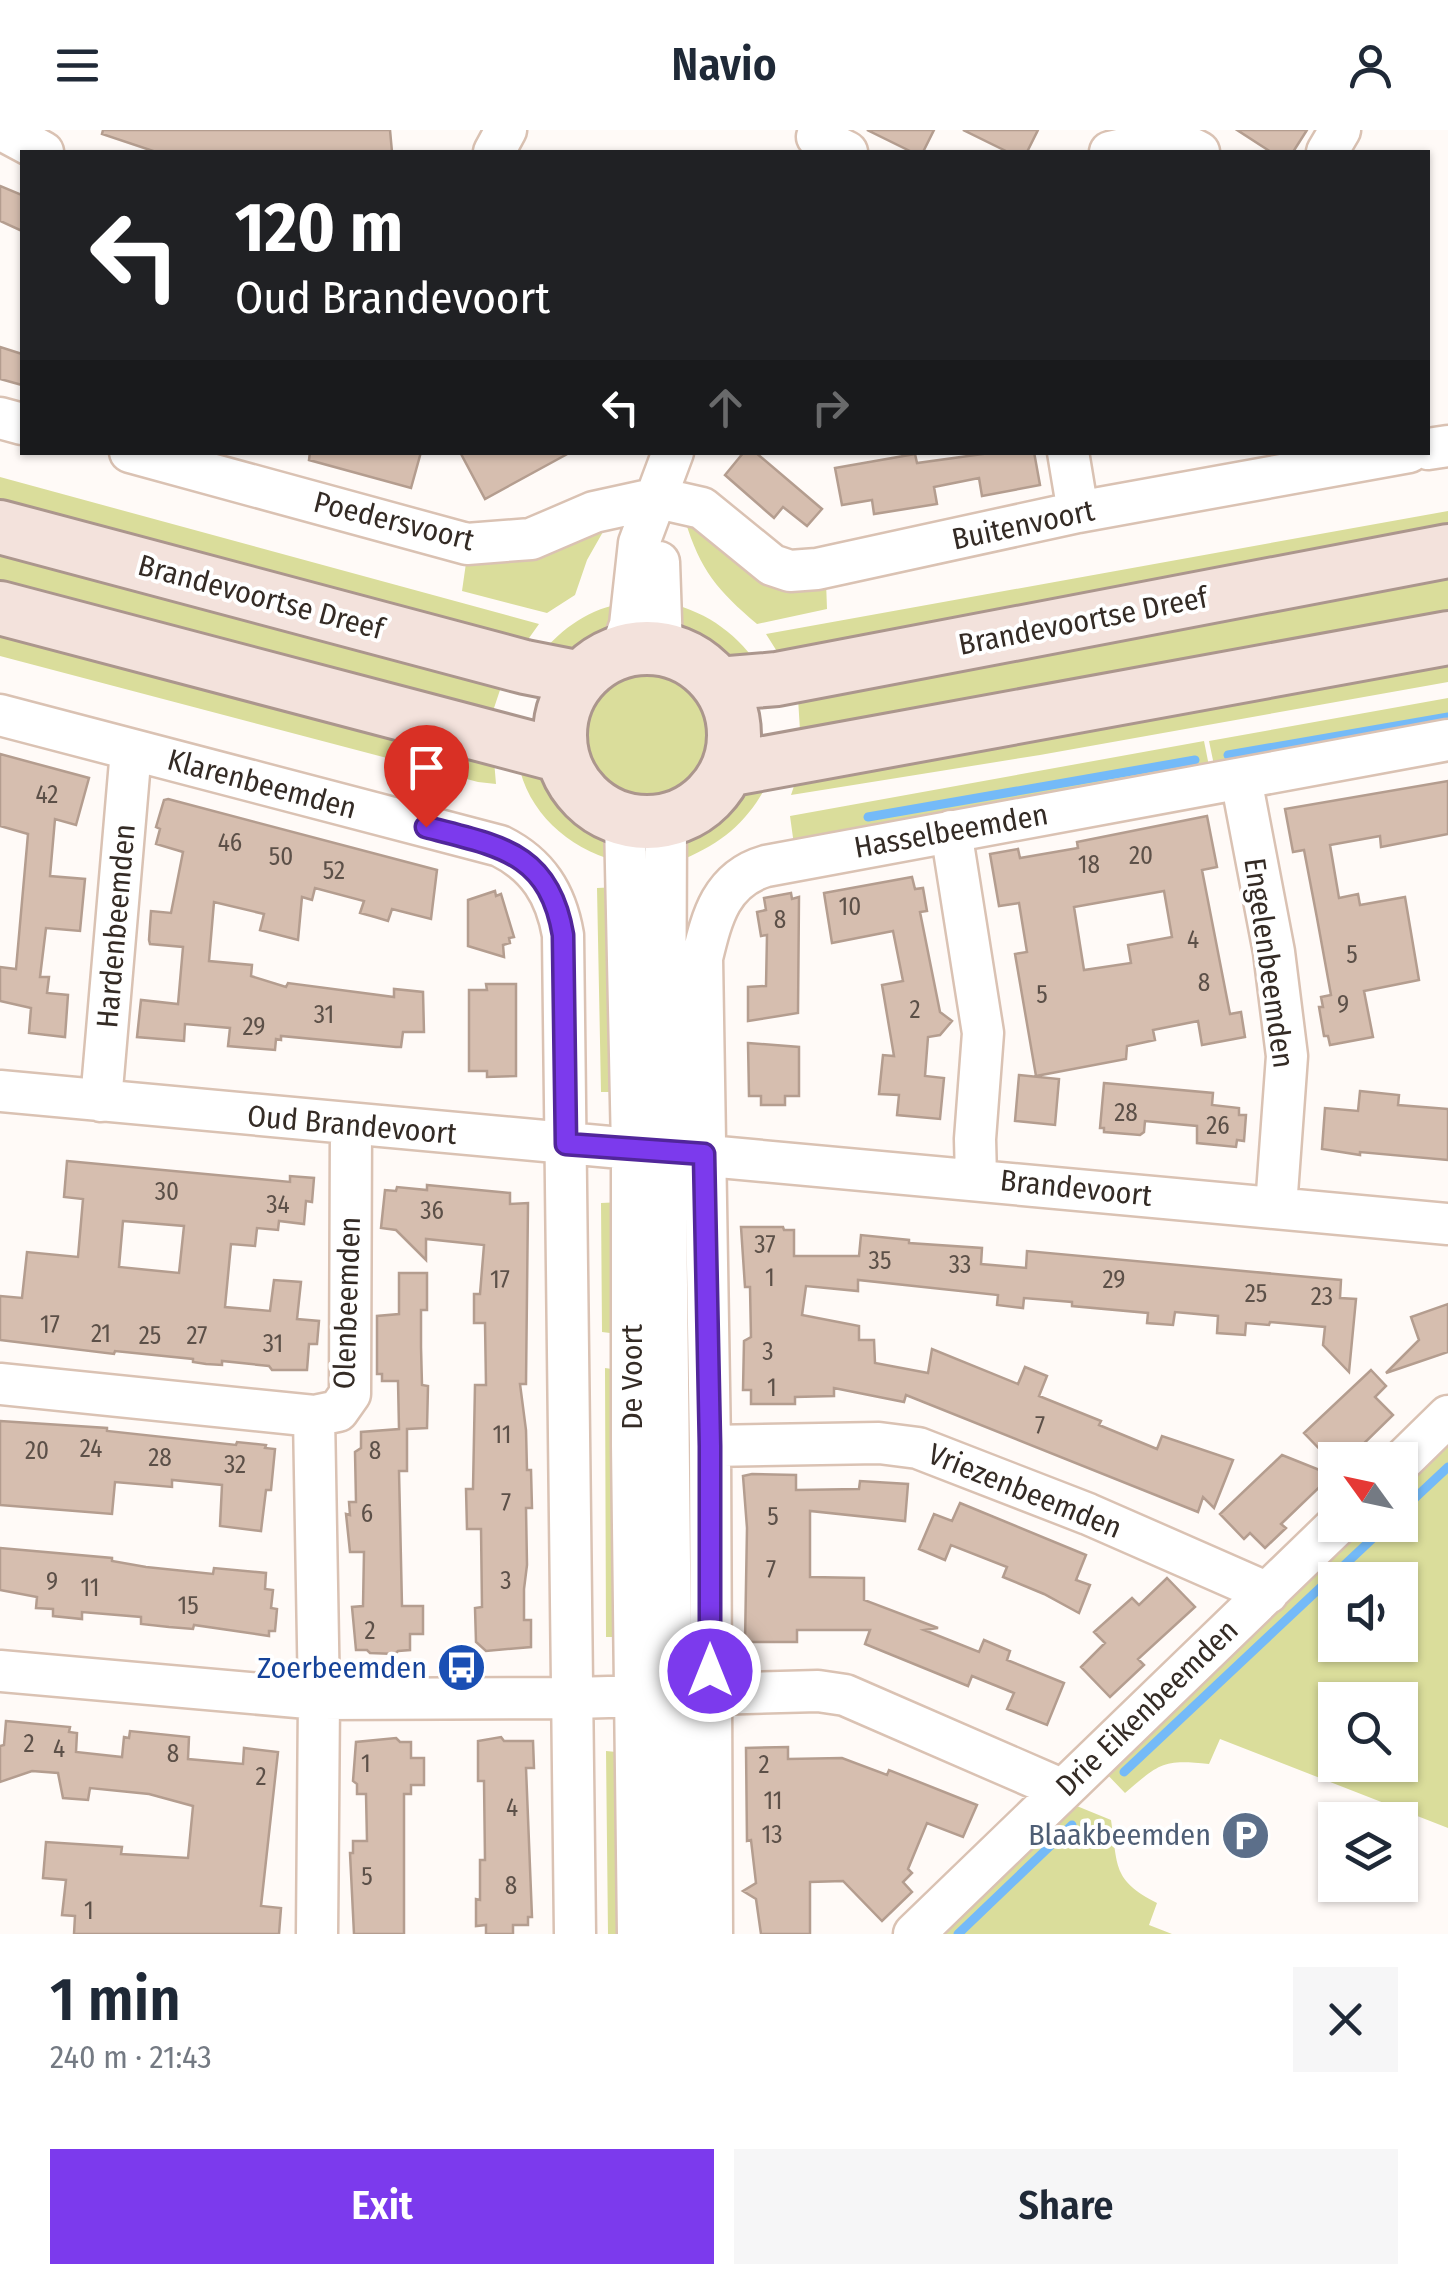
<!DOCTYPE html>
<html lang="en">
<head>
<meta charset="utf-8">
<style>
	:root { --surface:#fff; --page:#f6f6f7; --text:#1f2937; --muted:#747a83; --accent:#7c3aed }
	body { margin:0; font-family:"Fira Sans Condensed",sans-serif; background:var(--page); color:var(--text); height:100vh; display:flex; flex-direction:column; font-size:38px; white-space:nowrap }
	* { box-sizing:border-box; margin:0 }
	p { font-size:32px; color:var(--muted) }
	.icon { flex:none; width:55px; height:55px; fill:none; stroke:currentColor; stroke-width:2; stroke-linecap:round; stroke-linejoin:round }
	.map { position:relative; height:1804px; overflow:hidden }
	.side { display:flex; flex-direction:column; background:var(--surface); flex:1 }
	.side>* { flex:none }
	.banner { position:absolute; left:20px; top:20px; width:1410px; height:305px; border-radius:0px; box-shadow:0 2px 8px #0004; background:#202124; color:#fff; overflow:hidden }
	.needle { width:65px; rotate:303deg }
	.controls { position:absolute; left:1318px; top:1312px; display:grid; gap:20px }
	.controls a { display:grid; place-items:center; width:100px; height:100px; border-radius:0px; background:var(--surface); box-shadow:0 2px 8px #0004; font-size:50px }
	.pin { position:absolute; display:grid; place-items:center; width:85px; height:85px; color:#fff; margin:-102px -42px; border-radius:50% 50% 50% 0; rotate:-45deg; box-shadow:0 0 10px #0007 }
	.pin .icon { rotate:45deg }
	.me { position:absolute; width:110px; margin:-55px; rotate:0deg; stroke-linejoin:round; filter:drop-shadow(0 0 8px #0008) }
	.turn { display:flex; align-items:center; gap:35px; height:210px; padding:0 50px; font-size:45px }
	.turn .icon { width:130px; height:130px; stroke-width:2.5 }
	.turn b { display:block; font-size:70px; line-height:85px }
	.lanes { display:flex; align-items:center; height:95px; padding:0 50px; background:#0003; justify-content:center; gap:50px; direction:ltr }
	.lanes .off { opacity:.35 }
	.round { display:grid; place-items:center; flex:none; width:105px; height:105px; border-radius:0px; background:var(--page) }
	.summary { display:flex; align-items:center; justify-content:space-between; height:170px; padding:0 50px }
	h1 { font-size:60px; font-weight:600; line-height:75px }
	.button { display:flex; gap:20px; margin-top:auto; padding:20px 50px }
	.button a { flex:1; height:115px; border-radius:0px; background:var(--accent); color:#fff; font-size:40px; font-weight:600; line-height:115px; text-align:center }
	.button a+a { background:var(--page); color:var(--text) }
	header { display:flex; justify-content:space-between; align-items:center; height:130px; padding:0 50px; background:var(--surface); font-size:45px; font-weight:600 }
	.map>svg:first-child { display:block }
	.green { fill:#dadd9b; fill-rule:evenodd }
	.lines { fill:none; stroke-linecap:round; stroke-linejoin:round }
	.stream { stroke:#74baf8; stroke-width:9 }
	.building { fill:#d6beaf; stroke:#b49d8f; stroke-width:2.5; fill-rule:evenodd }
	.minor-casing { stroke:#dac2b3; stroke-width:45 }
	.major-casing { stroke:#ab968d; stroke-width:58 }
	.minor { stroke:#fff; stroke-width:40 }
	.major { stroke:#f3e2dc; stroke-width:52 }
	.route-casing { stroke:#51269a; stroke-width:25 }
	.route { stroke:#7c3aed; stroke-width:18 }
	.labels { text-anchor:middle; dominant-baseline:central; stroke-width:8; stroke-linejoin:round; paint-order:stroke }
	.number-label { font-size:25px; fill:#5c5048 }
	.street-label { font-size:30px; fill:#342b25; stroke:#fff }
	.transit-label { font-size:30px; fill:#164399; stroke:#fff; text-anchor:end }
	.service-label { font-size:30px; fill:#4e5e75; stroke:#fff; text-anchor:end }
</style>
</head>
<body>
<header><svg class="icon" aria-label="menu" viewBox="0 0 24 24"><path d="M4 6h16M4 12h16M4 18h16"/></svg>Navio<svg class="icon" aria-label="person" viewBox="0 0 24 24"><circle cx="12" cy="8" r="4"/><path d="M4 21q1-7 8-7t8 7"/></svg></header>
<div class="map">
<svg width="1448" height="1804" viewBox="0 0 1448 1804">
	<rect width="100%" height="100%" fill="#fffaf7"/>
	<path class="green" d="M0,347L539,494L517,525L0,389Z
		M1448,381V419L783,531L766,504Z
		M685,390L826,451L827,479L757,494C718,461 700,440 685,390Z
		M608,393L587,430L575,465L547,483L462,461L467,426Z
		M0,404L506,542L493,581L0,469Z
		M1448,434V499L801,617L798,568Z
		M667,472C711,484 737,504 763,541L721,535L680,501Z
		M620,474C596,523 588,524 535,530C559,502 583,481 620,474Z
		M0,484L493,618L496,654L478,652L0,526Z
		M1448,515V552L1040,625L791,665L796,650Z
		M575 603a70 70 0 1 1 140 0a70 70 0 1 1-140 0Z
		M1448,568V599L1215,640L1209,611Z
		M1204,611L1210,641L794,715L790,686Z
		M517,624L548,639L571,672L609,703L616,731C565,717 523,678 517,624Z
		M741,649L768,653C748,691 724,712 684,729L678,711L688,694L714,678Z
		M619,757L621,962H601L597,758Z
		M622,1072L623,1182H610V1203L602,1202L601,1073Z
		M605,1238L612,1239L611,1261L625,1262L626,1507H606Z
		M1448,1306V1698L1220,1609L1209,1634C1163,1629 1160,1633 1125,1663L1102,1639L1356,1395H1400V1353ZM1335,1450H1400V1515H1335ZM1335,1570H1400V1635H1335Z
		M606,1621L627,1623L628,1804H608Z
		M1067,1672L1111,1690C1118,1736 1112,1750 1157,1773L1149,1795L1172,1804H932Z"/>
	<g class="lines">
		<path class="stream" d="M1228,625L1448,587
			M868,687L1195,630
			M1400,1382L1448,1337
			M1124,1642L1387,1395
			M958,1804L1072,1695"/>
	</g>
	<path class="building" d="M103,0H390L392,22H156L102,4Z
		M867,0H934L923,22H912Z
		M963,0H1038L1027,22H1008Z
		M1237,0H1307L1293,22H1271Z
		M0,56L22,65V101L0,91Z
		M0,217L22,224V255L0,249Z
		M310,322H421L411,358L309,330Z
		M460,322H571L485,369Z
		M744,322H755L822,379L807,396L783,377L774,388L725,345Z
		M997,322H1034L1040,355L982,366L979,348L934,357L937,374L874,384L872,370L842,375L835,338L915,324L917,333Z
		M0,624L89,648L76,695L55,689L50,746L85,749L80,801L46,798L40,847H49L47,863L68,865L65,907L29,903L31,878L0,871V837L16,839L28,704L0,696Z
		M1448,651V704L1381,717L1380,706L1330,715L1339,768L1358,764L1360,775L1405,767L1419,850L1364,861L1373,907L1330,915L1328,906H1324L1319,877H1323L1321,867L1331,865L1317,788L1304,720L1293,722L1285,679Z
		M168,669L437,740L431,789L392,779L388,791L375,787L360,783L364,771L315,758L312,770L302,767L298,810L260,800L264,784L214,772L209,831L252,835L251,846L286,857L288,853L394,867V859L423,862L424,902H403L401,917H396L281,906V910L276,909L275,920L228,916L230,898L185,894L184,911L137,907L141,870L178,874L183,817L150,814L149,810L151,781L171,783L183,722L156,714L160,699L156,697L164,670Z
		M1207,686L1217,737L1202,740L1230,884L1241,882L1245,907L1202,915L1198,891L1153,900L1155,910L1127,916L1126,929L1036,946L1015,824L1027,822L1019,773L999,776L990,724L1018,719L1020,728L1078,718L1077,712ZM1164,761L1172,807L1128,815L1131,833L1084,840L1074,777Z
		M912,747L915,759L923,758L927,781L920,782L940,882L952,891L940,905L928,907L925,946L944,948L940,989L897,985L899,965L879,964L883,925L894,926L882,855L903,851L893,801L832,813L824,763Z
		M495,761L496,766L501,764L514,807L509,808L510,813L503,815L504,827L468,816V770Z
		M791,763L792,769L799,767L798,883L748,891V857L766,856L767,805L761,806L757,782L766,780L764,768Z
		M486,854H516V946L487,947V941H469V860H487Z
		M748,913L799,917V966H785V975H761V966H749Z
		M1019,945L1059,949L1055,995L1015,991Z
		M1104,953L1213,963L1212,975L1239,978V985H1246L1244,1011L1237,1010L1236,1017L1197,1013V996L1145,991L1144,1002L1140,1005L1104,1002V998H1100Z
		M1360,961L1399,965L1398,975L1448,979V1030L1360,1022V1025L1322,1019L1325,978L1358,981Z
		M67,1031L290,1052V1046L314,1048L312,1072L306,1071L304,1094L279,1091L278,1100L257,1098L255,1116L231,1114L225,1177L270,1181L274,1150L301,1152L297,1189L319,1191L317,1214H309L307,1240H272L269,1236L222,1231V1235L206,1234L193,1232V1229L115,1221L114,1224L0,1210V1166L22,1168L27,1122L78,1127L83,1069L64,1067ZM123,1091L184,1096L179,1143L119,1137Z
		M427,1055L510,1063V1074L528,1073L526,1254H520L526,1300L527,1340H531L532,1378H526L527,1435L524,1459V1490H531V1517L486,1521L476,1512L475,1478L482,1477L481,1399H467L466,1359H473L475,1255H486L485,1193H474V1164H480L484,1115L426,1109V1130L396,1100L381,1098L385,1060L396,1061L397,1057L427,1060Z
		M741,1097H783L784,1100H794V1126H859L861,1105L909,1110V1113L982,1118L981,1134L1026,1138L1027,1121L1341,1150L1340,1168L1356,1169L1349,1242L1323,1215L1325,1197L1270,1192L1269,1195L1246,1193L1245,1205L1217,1203L1218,1186L1175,1182L1173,1195L1147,1193L1148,1183L1072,1176V1172L1024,1168L1023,1178L997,1175L998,1165L858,1150V1161L806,1156L802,1185L859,1196V1210H874L875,1233L928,1243L932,1219L1018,1254L1025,1237L1047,1246L1039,1266L1101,1291L1099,1295L1157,1319L1162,1306L1233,1330L1214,1378L1203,1367L1198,1382L906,1265L904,1272L834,1258V1266L795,1267V1274H751V1260H743L744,1211L751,1207L750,1157H745Z
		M399,1143H427V1180H421V1217L422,1255L428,1256L427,1298L407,1299V1341H399L402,1476H423V1504H410V1520L398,1521L395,1524L370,1523L367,1520H356L352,1477L363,1476L364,1422H350L346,1384L350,1385L349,1372H356L355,1322L361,1318V1302L399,1299L398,1251H382V1244H377V1186L399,1184Z
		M1448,1174V1222L1386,1243L1419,1210L1411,1187Z
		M1371,1240L1386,1256L1375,1267L1393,1285L1347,1330H1335V1335L1304,1303Z
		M0,1291L107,1298V1301L236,1315L237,1312L266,1315L265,1318L275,1319L271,1360H266L261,1401L220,1396L222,1355L172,1350V1357L115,1352L112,1384L0,1375Z
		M1282,1325L1332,1345L1281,1394L1286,1398L1265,1418L1250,1403L1244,1409L1220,1384Z
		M752,1344L796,1345V1360L859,1359L860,1351L908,1354L905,1391L810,1381V1447L864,1448V1470L938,1498L924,1500L979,1522L984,1510L1010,1521L1007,1530L1064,1553L1047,1595L1007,1579L1014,1563L972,1546L968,1556L865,1514L870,1500H797V1512H745L747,1398L743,1346Z
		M960,1373L1086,1425L1076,1450L1090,1455L1079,1483L1044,1464L1003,1447L1007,1437L951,1415L945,1430L919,1419L934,1384L952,1391Z
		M0,1418L112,1428V1431L146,1437L213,1444L214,1438L266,1443L265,1459L273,1460L271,1478L277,1479L275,1501H269V1506L194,1495L193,1499L169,1497L141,1494V1487L82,1482V1489L53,1486V1479L36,1478L37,1467L0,1460Z
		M1167,1448L1195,1477L1138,1529L1144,1535L1110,1567L1081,1537L1105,1513L1094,1502L1132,1468L1139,1475Z
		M6,1591L70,1597L69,1602L77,1603L76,1622L122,1627L124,1607L129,1608L130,1601L189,1607L188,1629L243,1634L244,1618L278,1622L261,1776L281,1778L279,1804H74L75,1786L62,1785L66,1750L43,1748L46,1712L122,1717L121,1724L188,1728L193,1676L149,1664L90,1658L88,1670L63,1668L58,1643L32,1641L0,1652V1616L4,1615Z
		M501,1607L504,1611H533L534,1638H526L532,1787H528V1795H513V1804H486V1795L476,1796V1769L480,1770V1730H485L484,1651H478V1611Z
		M396,1608L400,1612H411V1628H424V1655H411V1664H404V1804H354L350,1723H353V1711H367L366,1664H357V1654L353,1651L356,1612Z
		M788,1617V1629L842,1628L887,1645L889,1640L977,1675L963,1707L927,1693L908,1739L912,1743L903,1752L912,1762L882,1791L843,1751L810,1752V1804H761L756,1769L743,1761L756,1753L751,1710L747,1711L746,1618Z"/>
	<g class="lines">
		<defs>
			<path id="minor" d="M2,0L43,22
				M817,7L847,22
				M494,22L506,0
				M1110,22C1139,15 1173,7 1199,22
				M1327,22L1340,0
				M0,288L22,294
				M1428,319L1448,316
				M130,322L467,414L531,409L594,382L658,368L702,378L772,435L790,441L817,439L1078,382L1409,322
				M1068,322L1078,382
				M659,432L662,519
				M620,522L630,495L639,413L673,322
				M0,585L500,716C538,735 556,764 563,805L575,1804
				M1241,649L1274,822L1287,926L1276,1077
				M625,689L632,1019V1315L638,1804
				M666,690L665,972L674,1804
				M951,701L983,903L975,1009L976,1048
				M0,961C483,1008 966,1046 1448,1094
				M101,971L131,620
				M0,1254L314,1286
				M710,1316L879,1313L918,1318L1088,1384L1268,1463
				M1400,1333L1448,1286
				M0,1541L319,1569L574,1568L818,1561L845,1565L1061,1659
				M317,1804L319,1569L314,1286L338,1281L350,1264L351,995
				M712,1804L710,1316L702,828C712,787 721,749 766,736L1448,610
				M914,1804L1337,1395"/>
			<path id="major" d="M0,397L525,537L581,548
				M0,478L562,626
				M560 605a87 87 0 1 1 174 0a87 87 0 1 1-174 0Z
				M718,554L777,549L1448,421
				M727,640L1448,508"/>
		</defs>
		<use href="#minor" class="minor-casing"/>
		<use href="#major" class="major-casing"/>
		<use href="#minor" class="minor"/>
		<use href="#major" class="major"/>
	</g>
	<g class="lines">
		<defs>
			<path id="route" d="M426,697C498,716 549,721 563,805L566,1014L704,1024L710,1316V1541"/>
		</defs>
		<use href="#route" class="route-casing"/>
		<use href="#route" class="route"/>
	</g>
	<defs>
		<symbol id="bus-disc" viewBox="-11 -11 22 22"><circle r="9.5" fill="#1a4fb4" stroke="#fff"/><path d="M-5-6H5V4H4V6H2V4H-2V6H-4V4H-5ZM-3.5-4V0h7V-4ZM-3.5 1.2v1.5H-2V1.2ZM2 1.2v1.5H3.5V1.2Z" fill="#fff"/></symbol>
		<symbol id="parking-disc" viewBox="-11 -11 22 22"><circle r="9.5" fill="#5c6f8a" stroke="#fff"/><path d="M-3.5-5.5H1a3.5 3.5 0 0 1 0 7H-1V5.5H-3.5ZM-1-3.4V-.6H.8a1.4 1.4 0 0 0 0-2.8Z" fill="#fff"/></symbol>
	</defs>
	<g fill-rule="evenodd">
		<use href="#bus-disc" x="434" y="1510" width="55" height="55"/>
		<use href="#parking-disc" x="1218" y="1678" width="55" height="55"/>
	</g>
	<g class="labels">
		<g class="number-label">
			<text x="47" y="665">42</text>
			<text x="230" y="713">46</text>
			<text x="1141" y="726">20</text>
			<text x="281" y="727">50</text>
			<text x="1089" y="735">18</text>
			<text x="334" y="741">52</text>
			<text x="850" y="777">10</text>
			<text x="780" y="790">8</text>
			<text x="1193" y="810">4</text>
			<text x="1352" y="825">5</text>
			<text x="1204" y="853">8</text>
			<text x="1042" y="865">5</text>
			<text x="1343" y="875">9</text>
			<text x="915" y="880">2</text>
			<text x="324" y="885">31</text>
			<text x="254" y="897">29</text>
			<text x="1126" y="983">28</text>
			<text x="1218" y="996">26</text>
			<text x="167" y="1062">30</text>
			<text x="278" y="1075">34</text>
			<text x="432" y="1081">36</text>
			<text x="765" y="1115">37</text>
			<text x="880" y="1131">35</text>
			<text x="960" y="1135">33</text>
			<text x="770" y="1148">1</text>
			<text x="500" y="1150">17</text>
			<text x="1114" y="1150">29</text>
			<text x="1256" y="1164">25</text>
			<text x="1322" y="1167">23</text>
			<text x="50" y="1195">17</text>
			<text x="101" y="1204">21</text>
			<text x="150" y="1206">25</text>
			<text x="197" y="1206">27</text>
			<text x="273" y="1214">31</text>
			<text x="768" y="1222">3</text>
			<text x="772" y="1258">1</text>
			<text x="1040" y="1296">7</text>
			<text x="502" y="1305">11</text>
			<text x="91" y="1319">24</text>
			<text x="37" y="1321">20</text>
			<text x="375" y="1321">8</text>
			<text x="160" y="1328">28</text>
			<text x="235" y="1335">32</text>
			<text x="506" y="1373">7</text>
			<text x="367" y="1384">6</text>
			<text x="773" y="1387">5</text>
			<text x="771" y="1440">7</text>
			<text x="506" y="1451">3</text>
			<text x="52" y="1452">9</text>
			<text x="90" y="1458">11</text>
			<text x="188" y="1476">15</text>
			<text x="370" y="1501">2</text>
			<text x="29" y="1614">2</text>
			<text x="59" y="1619">4</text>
			<text x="173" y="1624">8</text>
			<text x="366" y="1634">1</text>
			<text x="764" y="1635">2</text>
			<text x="261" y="1647">2</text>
			<text x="773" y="1671">11</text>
			<text x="512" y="1678">4</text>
			<text x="772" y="1705">13</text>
			<text x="367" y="1747">5</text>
			<text x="511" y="1756">8</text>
			<text x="89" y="1781">1</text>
		</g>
		<g class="street-label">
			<text transform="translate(394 391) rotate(14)">Poedersvoort</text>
			<text transform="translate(1023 395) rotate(-12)">Buitenvoort</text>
			<text transform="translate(261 467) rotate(15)">Brandevoortse Dreef</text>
			<text transform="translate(1083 491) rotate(-11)">Brandevoortse Dreef</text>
			<text transform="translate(262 654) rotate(15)">Klarenbeemden</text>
			<text transform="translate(951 701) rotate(-10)">Hasselbeemden</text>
			<text transform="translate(116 796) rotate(-85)">Hardenbeemden</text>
			<text transform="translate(1269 833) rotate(82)">Engelenbeemden</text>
			<text transform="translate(352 995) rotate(5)">Oud Brandevoort</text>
			<text transform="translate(1076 1058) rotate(6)">Brandevoort</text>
			<text transform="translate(347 1173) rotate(-88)">Olenbeemden</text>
			<text transform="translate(632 1247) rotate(-90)">De Voort</text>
			<text transform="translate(1025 1361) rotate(22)">Vriezenbeemden</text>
			<text transform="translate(1147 1578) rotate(-44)">Drie Eikenbeemden</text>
		</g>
		<g class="transit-label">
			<text x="427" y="1538">Zoerbeemden</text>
		</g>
		<g class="service-label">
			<text x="1211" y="1705">Blaakbeemden</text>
		</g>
	</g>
</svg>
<div class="controls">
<a><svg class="needle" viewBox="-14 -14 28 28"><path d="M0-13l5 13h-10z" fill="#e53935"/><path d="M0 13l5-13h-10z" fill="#747a83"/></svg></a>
<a><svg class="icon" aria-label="sound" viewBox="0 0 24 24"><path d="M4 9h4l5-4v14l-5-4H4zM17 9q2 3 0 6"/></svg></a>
<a><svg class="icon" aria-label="search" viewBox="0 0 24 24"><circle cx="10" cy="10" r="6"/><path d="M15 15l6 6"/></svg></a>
<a><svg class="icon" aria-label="layers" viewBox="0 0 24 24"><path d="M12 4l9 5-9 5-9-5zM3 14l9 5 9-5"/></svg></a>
</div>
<div class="pin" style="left:426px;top:697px;background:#d93025"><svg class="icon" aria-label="arrive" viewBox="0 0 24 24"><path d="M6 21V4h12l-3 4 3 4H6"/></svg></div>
<svg class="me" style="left:710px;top:1541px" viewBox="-20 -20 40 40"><circle r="17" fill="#7c3aed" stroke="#fff" stroke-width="3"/><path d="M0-11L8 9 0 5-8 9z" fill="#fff"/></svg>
<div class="banner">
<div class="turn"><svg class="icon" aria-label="left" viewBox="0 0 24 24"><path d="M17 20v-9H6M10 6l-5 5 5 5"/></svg><div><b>120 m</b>Oud Brandevoort</div></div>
<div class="lanes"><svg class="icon" aria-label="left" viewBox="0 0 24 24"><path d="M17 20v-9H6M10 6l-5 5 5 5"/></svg><svg class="icon off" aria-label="ahead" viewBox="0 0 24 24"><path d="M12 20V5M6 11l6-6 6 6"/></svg><svg class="icon off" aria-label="right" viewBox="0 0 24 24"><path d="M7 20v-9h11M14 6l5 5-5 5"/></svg></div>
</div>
</div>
<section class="side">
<div class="summary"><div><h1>1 min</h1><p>240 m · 21:43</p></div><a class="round"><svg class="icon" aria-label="close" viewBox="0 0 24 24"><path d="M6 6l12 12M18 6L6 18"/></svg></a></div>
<div class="button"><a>Exit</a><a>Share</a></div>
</section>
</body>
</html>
